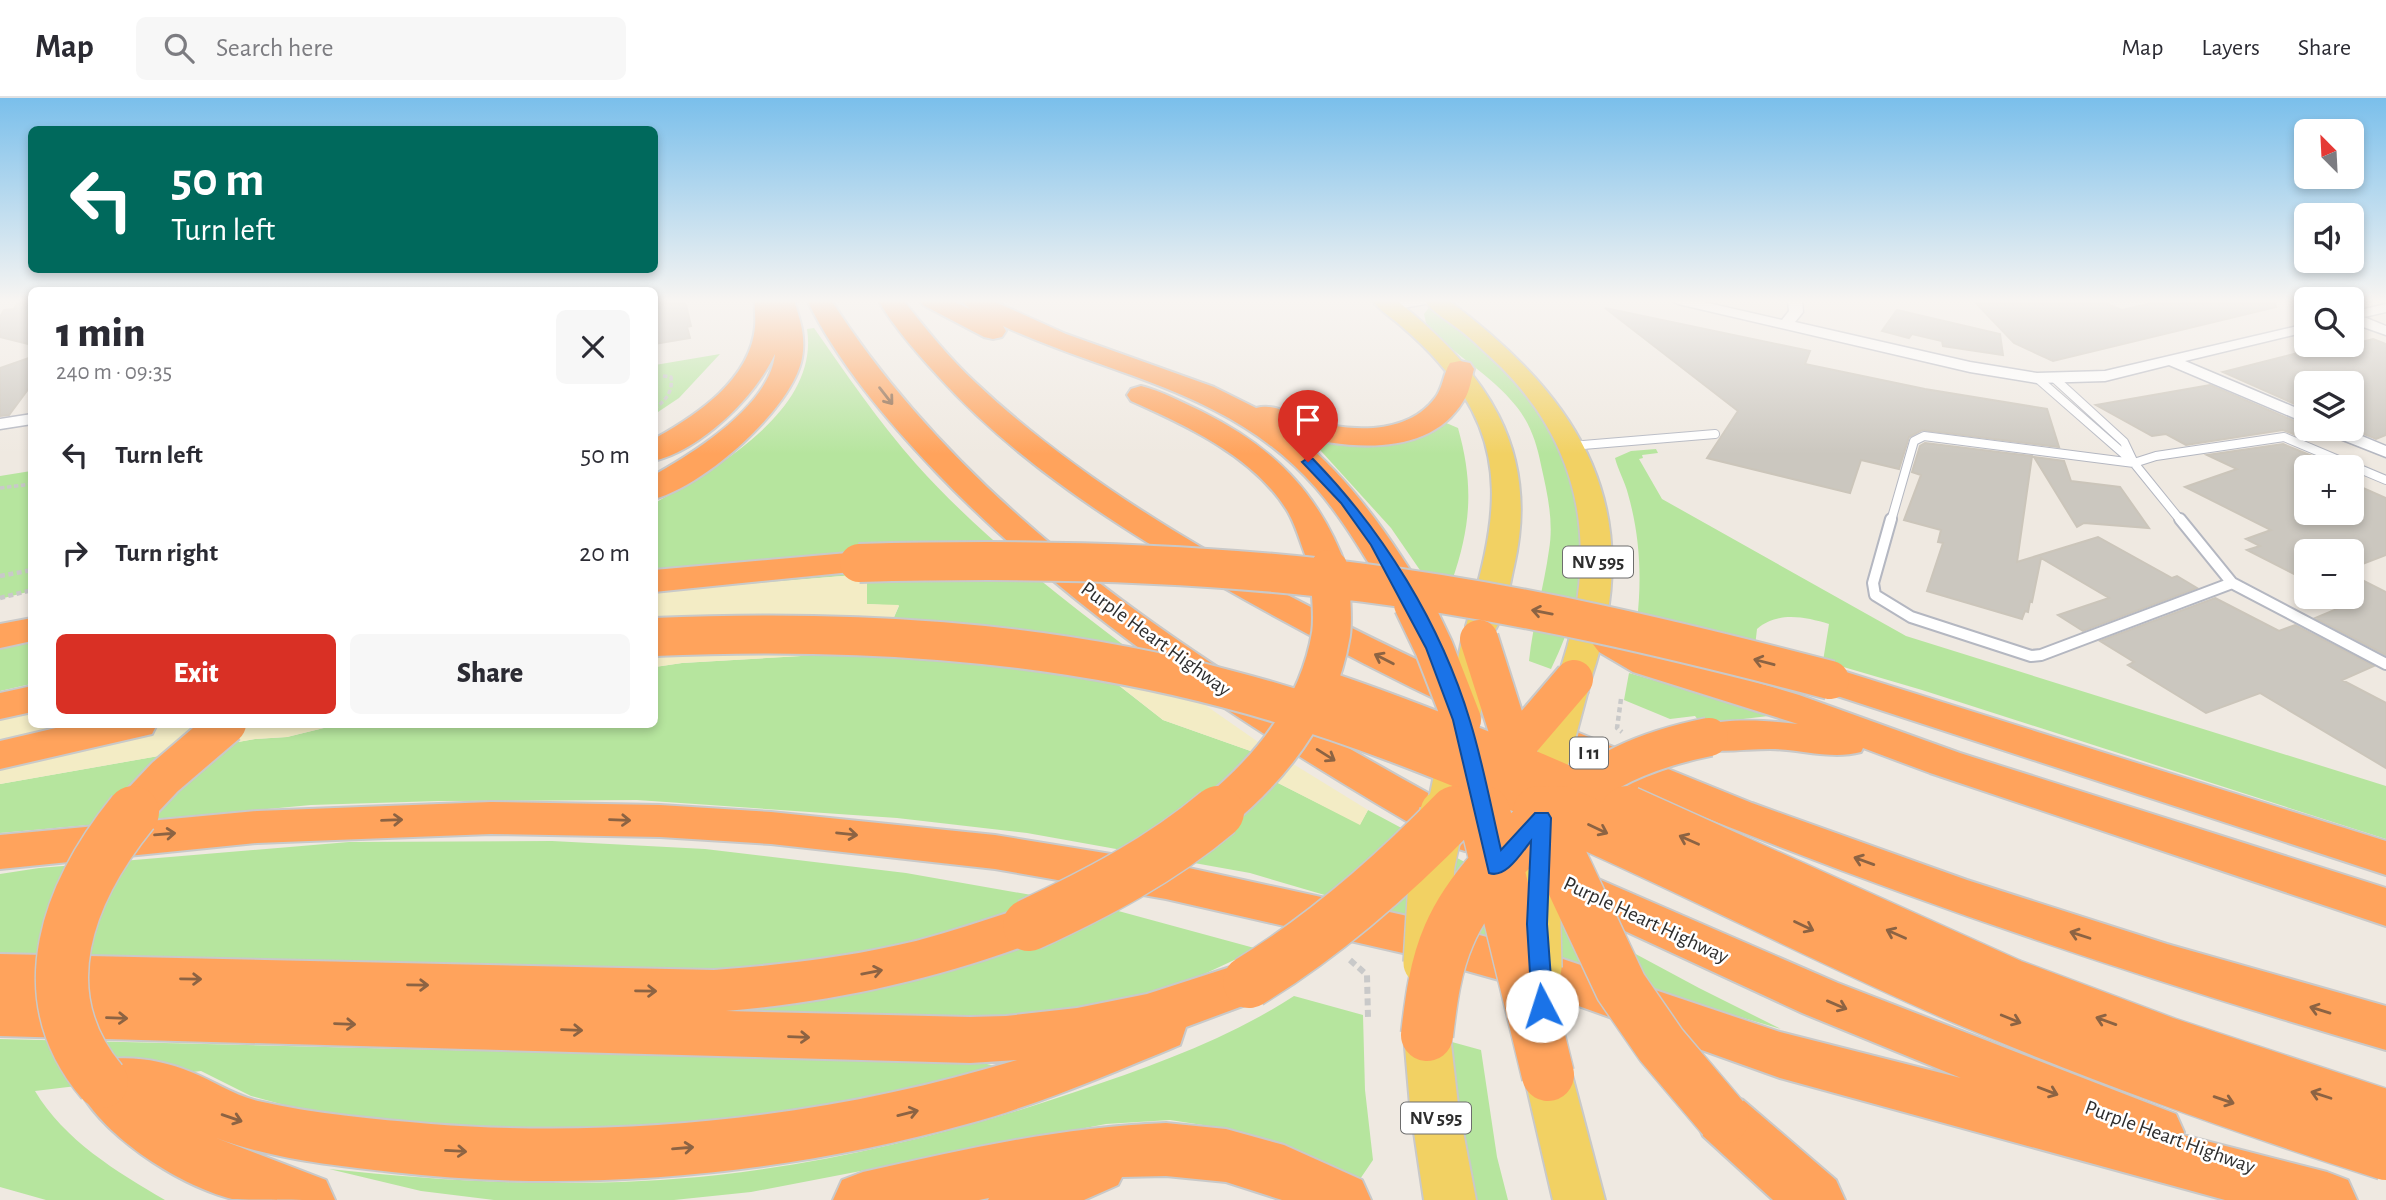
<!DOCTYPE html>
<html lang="en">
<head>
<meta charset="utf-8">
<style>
	:root { --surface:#fff; --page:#f7f7f7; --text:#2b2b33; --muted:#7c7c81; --line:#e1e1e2; --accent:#d93025 }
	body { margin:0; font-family:"Alegreya Sans",sans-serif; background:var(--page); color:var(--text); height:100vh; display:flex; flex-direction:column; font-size:26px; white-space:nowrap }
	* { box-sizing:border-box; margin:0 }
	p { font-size:23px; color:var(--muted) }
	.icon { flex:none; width:38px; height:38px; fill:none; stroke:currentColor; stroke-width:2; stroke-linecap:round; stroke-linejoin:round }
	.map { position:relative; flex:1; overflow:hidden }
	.drawer { position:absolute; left:28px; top:189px; width:630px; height:441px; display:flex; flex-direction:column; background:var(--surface); border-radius:10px; box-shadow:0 4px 10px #0003 }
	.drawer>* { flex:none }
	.top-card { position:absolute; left:28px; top:28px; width:630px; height:147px; border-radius:10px; box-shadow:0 4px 10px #0003; background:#00695c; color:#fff; overflow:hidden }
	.needle { width:46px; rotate:336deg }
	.tools { position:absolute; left:2294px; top:21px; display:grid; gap:14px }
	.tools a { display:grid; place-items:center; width:70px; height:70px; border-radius:10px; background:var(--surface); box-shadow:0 4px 10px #0003; font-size:35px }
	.pin { position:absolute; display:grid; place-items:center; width:60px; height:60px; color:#fff; margin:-72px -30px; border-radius:50% 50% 50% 0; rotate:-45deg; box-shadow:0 0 7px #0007 }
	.pin .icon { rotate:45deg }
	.me { position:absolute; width:77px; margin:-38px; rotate:355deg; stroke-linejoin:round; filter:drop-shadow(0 0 5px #0008) }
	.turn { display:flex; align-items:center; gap:24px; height:147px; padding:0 28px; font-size:32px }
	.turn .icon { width:91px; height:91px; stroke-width:2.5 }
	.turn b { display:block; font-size:49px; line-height:60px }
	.round { display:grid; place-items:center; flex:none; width:74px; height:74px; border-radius:10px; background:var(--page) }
	.headline { display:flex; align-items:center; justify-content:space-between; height:119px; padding:0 28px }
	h1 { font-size:42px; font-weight:800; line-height:52px }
	.action { display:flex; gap:14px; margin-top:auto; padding:14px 28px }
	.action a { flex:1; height:80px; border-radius:10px; background:var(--accent); color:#fff; font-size:28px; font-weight:800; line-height:80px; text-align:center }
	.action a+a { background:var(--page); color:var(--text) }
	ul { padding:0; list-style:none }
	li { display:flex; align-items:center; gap:21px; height:98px; padding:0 28px }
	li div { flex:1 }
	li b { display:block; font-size:26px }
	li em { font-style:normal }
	header { display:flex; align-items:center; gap:42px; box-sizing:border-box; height:98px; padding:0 35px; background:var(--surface); border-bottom:2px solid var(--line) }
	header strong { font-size:33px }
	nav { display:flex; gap:38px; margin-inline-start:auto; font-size:24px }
	.search { width:490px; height:63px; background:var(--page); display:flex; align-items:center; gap:18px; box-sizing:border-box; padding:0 24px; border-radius:10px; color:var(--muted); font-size:26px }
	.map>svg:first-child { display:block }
	.green { fill:#b6e59e }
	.sand { fill:#f3ecc5 }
	.building { fill:#cbc7bf; stroke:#cbc5ba; stroke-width:2 }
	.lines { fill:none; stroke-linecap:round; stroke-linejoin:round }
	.lane-far1-casing { stroke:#b4b7c1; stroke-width:10 }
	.lane-casing { stroke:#b4b7c1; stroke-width:14 }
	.street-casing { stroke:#b4b7c1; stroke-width:3 }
	.primary-casing { stroke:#c9c9c9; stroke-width:4 }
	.highway-casing { stroke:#c9c9c9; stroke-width:4 }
	.path-far2 { stroke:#c9c9c9; stroke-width:3.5; stroke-dasharray:4.5 2.5; stroke-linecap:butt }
	.path-far1 { stroke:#c9c9c9; stroke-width:4.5; stroke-dasharray:5 3.5; stroke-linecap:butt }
	.path { stroke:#c9c9c9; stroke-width:6; stroke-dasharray:7 4.5; stroke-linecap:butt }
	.lane-far1 { stroke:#fff; stroke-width:8 }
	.lane { stroke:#fff; stroke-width:10 }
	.street { fill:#fff; fill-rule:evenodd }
	.primary { fill:#f2d163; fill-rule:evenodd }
	.highway { fill:#ffa35c; fill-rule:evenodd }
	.primary-bridge-far1-casing { stroke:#c9c9c9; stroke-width:37; stroke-linecap:butt }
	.primary-bridge-casing { stroke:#c9c9c9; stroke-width:48; stroke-linecap:butt }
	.highway-bridge-far1-casing { stroke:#c9c9c9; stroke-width:42; stroke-linecap:butt }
	.highway-bridge-casing { stroke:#c9c9c9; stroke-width:55; stroke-linecap:butt }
	.primary-bridge-far1 { stroke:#f2d163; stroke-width:33 }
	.primary-bridge { stroke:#f2d163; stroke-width:45 }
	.highway-bridge-far1 { stroke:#ffa35c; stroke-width:38 }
	.highway-bridge { stroke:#ffa35c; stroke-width:52 }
	.oneway { stroke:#8c6343 }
	.route { fill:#1a73e8; stroke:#114b97; stroke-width:2 }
	.labels { text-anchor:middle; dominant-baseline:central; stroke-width:5; stroke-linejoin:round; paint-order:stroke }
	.shield { fill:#fff; stroke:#6d6d6d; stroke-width:2 }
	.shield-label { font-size:19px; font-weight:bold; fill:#2e2e2e }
	.street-label { font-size:21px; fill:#2e2e2e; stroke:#fff }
</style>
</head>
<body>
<header>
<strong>Map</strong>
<div class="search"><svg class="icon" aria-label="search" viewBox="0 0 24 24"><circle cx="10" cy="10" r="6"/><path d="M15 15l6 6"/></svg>Search here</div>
<nav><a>Map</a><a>Layers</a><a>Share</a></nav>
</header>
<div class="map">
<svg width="2386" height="1102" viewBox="0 0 2386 1102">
	<rect width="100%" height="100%" fill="#efe9e1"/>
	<path class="green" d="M1430,208C1444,219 1461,228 1474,240C1573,333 1615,443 1551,571L1529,563C1533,525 1544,489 1549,452C1554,423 1547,394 1541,367C1537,346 1530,325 1516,308C1491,276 1452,257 1426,225L1424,216Z
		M814,230C846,276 879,324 916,366C992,451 1094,525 1185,593L1108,579L1163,622L1259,656L1278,685L1360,726L1368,712L1699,890L1781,931L1250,775L1027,735L897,720L637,702L438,703L311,707L0,735V686L255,641L287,639L336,627L654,626L655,569L682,565L870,554L881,549L899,508L867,506L866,476L655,494V405C714,371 820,313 807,231Z
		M720,256L679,300L655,316V267Z
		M1444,324L1458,330C1474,387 1471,428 1452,483L1424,478L1391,430L1311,342L1374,346Z
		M1656,351L1658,355L1642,357L1643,360L1639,361L1662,401L1906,538L2386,688V741L1922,592L1823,563L1829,526C1805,519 1778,513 1757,531L1751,584L1664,558L1637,523C1642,480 1640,438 1628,396C1625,384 1618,372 1615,360L1631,353Z
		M31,373V493L0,501V378Z
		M31,539V586L0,593V547Z
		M1629,575L1660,584L1662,581L1777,617L1701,626L1695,618L1670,621L1624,602Z
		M552,743L705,751L906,775L1111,811L1258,851L1187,884L1141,900L1031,921L743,918L760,874L0,860V776L39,770L349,744Z
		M1294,898L1363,917L1365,992L1373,1062L1358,1084L1275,1043L1222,1030L1170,1022L1106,1026L751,1094L674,1102H494L421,1093L329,1071C457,1085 590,1091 718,1077C841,1063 961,1033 1078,993C1152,968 1228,941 1294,898Z
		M0,941L890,963L987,966L999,969L956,982L768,1021L521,1036L358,1021L299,1011L251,998L201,973L35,993C64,1042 117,1074 165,1102H46L0,1089Z
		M1452,944L1481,952L1497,1059L1508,1102H1476L1461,1032Z"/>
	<path class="sand" d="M867,476V506L899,507L881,549L870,554L682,565L655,569L654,494Z
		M1107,578L1185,593L1264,648L1368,712L1360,727L1278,685L1259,656L1163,622Z
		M31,613L32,626L336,627L287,639L255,641L0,686V620Z"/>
	<path class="building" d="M19,202H32V247L0,239V219L4,212L14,211Z
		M654,202H682L686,207L691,228L687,229L690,240L654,246Z
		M1973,202H2098L2122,212L2164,202H2275L2276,209L2053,263L2014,245Z
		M1605,210L1810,253L1805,266L1925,291L2047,311L2059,349L1922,332L1909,339L1899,371L1861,362L1850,395L1707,360L1738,313Z
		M1897,212L2000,236L2003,257L1943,248L1942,243L1912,236L1909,240L1882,233Z
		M2373,241L2386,246V337L2376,341L2352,331V285H2337L2328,282L2306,285V311L2223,274L2329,247L2339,250Z
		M32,259V286L9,317L0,318V270Z
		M2210,287L2306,328V341L2283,332L2186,347L2166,336L2152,338L2096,307Z
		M1925,345L2032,358L2017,464L2098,439L2172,480L2177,478L2197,490L2083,533L2058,517L2109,500L2041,460L2032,504L2030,503L2028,514L2025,513L2022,521L1927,493L1943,445L1938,444L1941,432L1904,422L1921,377L1912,374L1920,348Z
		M2283,346L2339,369H2306V415H2352V385L2386,400V457L2352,470V453H2306V482L2247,452L2260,448L2246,441L2271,432L2185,389L2237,371L2207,357Z
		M2034,359L2064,363L2071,383L2120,389L2149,430L2084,425L2077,429Z
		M2352,477L2386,494V557L2315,520L2337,511L2314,499H2352Z
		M2215,500L2279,533L2295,527L2374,568L2342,582L2386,605V670L2260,595L2206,615L2128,567L2134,564L2100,543Z"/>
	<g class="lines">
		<defs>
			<path id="lane-far1" d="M2037,280L2132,363
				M2054,280L2124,344L2134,365
				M1571,348L1715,336
				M2134,365L2181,423
				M2134,365L2156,358L2284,339L2386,382
				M1891,423L1914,343L1924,338L2134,365"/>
			<path id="lane" d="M1891,421L1873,485L1875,497L1911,519L2031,558L2041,557L2232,485L2180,421
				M2232,485L2386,566"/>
			<path id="street" d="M1404,202H1433L1431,205L1392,212L1385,208L1387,205Z
				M1671,202H1695L1782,222L1789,213L1788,202H1802L1803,214L1795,224L1970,264L2037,275L2105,273L2306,226V234L2185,263L2306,314V325L2169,267L2105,283L2037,285L1970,274L1678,206Z
				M2386,206V214L2364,219L2386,228V237L2352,225V214Z
				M32,316V326L0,331V321Z
				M2323,331H2345L2386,348V359L2325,335Z"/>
			<path id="primary" d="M1372,202H1396C1485,273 1541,350 1514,468C1509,489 1506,517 1493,535L1482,538L1471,535L1466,528C1495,428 1515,351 1439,265C1427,251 1414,239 1400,227C1391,219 1379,212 1372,202Z
				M1424,202H1448C1584,304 1648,411 1591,581L1586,589L1574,592L1562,589L1557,581C1598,467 1590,358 1501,269C1489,258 1477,246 1465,236C1452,225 1434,216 1424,202Z
				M1427,918L1443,923L1450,937L1458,1007L1476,1102H1424L1410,1007L1404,937L1411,923Z
				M1548,957L1565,963L1572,977L1605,1102H1553L1524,977L1531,963Z"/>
			<path id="highway" d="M755,202H794C800,222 806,238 802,260C793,310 703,389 654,401V377C695,354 770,307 775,256C755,299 702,351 654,363V341C697,317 750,282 755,229C756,220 754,210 755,202Z
				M807,202H831C981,437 1241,594 1481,724L1488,736L1481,748L1465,753L1449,748C1267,643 1083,527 937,375C887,323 838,265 807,202Z
				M878,202H903C926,231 949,260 976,285C1117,418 1311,513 1486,594L1492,603L1486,612L1472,616L1458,612C1376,573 1296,531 1217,486C1116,428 1016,364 937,277C916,254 893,228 878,202Z
				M919,202H951L970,211L960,202H991L1066,236L1214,289L1256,310C1274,305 1286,315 1303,320C1344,334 1406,339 1435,300C1443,290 1443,276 1450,265L1460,263L1470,265L1474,271C1471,281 1470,293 1464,302C1431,359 1350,352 1296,337C1353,383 1394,444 1431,506L1426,514L1413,517L1400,514C1371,472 1350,429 1316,390C1231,293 1114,279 1003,228L1006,233L1002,239L993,241L984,239L923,207Z
				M1141,288C1162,293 1181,304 1201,313C1273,349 1319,394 1347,471L1342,479L1329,482L1316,479C1303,460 1300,435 1288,414C1255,359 1187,328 1131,303L1127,297L1131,291Z
				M859,454L871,458L877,465L871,472L654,494V472Z
				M1592,509L1605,512L1627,538L1661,556L1799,597L1960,655L2386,790V828L1930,675L1863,650L1861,654C1831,662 1800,651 1770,651C1744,651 1719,656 1694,649L1688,639L1694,629C1727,620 1764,622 1798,626L1633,574L1599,554L1573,520L1579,512Z
				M32,520V543L0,550V526Z
				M1830,569L2386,743V777L1816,591L1810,582L1816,573Z
				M32,588V614L0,621V595Z
				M1527,614L1752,705L1967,782L2167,846L2386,908V952C2088,865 1796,764 1512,638L1506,628L1512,618Z
				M73,626H157L152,636L0,671V643Z
				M491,704L660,707L771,714L995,737L1166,765L1403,817L1536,852L1780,934L1961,980L1802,915L1547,797L1540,784L1547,771L1564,766L1838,885L2176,1016L2184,1034L2183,1037L2327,1074L2348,1082L2357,1102H2225L1780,980L1531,891L1403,855L1166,801L995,771L771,746L660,739L491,736L257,745L0,771V737L257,713Z
				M1029,808L1046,814L1053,827L1046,840C942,880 837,904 726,913L970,919L1006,918L1077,910L1147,896L1249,863L1267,869L1274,884L1267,899L1186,929L1180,947C1110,976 1040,1006 967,1026C782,1077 582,1096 392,1074C332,1067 273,1061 216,1040L326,1082L335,1102C310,1102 253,1102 232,1101C176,1086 99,1036 75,984L83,967C116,955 158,960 191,974C214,983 233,997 258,1003C315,1016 374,1021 431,1026C627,1041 830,1019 1017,962L970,965L0,938V856L714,872C782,867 850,859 916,843C954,833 991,820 1029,808Z
				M1723,995L1743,1002L1836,1082L1845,1102H1773L1703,1038L1695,1020L1703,1002Z
				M1166,1025L1226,1031L1284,1047L1362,1082L1371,1102H1282L1226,1084L1166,1078L1122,1079L1118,1087L1084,1102H988L989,1100L979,1102H833L842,1082L863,1074C964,1051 1062,1029 1166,1025Z"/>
		</defs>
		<use href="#lane-far1" class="lane-far1-casing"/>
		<use href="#lane" class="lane-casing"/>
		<use href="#street" class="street-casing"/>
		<use href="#primary" class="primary-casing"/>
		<use href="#highway" class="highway-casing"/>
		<path class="path-far2" d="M654,311C666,302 673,294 671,279L662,278
			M0,390L32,386"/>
		<path class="path-far1" d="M0,478L32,472
			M0,500L32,492
			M1621,601L1617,630L1622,634"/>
		<path class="path" d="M1350,862L1367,877L1368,919"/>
		<use href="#lane-far1" class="lane-far1"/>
		<use href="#lane" class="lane"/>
		<use href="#street" class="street"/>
		<use href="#primary" class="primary"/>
		<use href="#highway" class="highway"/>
		<defs>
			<path id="primary-bridge-far1" d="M1443,715L1479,541
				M1542,715L1552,663L1574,581"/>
			<path id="primary-bridge" d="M1426,865L1432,767L1443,714
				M1539,870L1537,780L1542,714"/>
			<path id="highway-bridge-far1" d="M859,465C1028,460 1197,463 1365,485C1522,505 1677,542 1830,582
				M1413,506L1434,550L1462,622
				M654,539C847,531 1039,541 1227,591C1343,621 1455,667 1565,715
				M1479,541L1514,651L1540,715
				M1330,594C1433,629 1532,671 1631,715
				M1514,651L1574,581
				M1478,689L1484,715
				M131,715L165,679L227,626
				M1216,715C1272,669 1319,610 1331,536C1334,516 1330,492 1329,471
				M1453,715L1478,689
				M1549,715C1600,673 1644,652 1709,639"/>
			<path id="highway-bridge" d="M1484,714L1548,977
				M1539,714L1621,889L1661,947L1723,1020
				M1561,714C1696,773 1828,842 1964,901C2102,960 2243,1010 2386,1056
				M1627,714L2011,887L2166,945L2386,1018
				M1029,827C1096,796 1161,762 1218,714
				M1249,884C1326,837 1392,779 1455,714
				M1427,937C1431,903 1435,869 1449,837C1469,790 1513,748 1551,714
				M102,984C27,896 69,793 133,714"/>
		</defs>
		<use href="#primary-bridge-far1" class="primary-bridge-far1-casing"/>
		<use href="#primary-bridge" class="primary-bridge-casing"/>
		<use href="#highway-bridge-far1" class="highway-bridge-far1-casing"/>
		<use href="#highway-bridge" class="highway-bridge-casing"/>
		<use href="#primary-bridge-far1" class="primary-bridge-far1"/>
		<use href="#primary-bridge" class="primary-bridge"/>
		<use href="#highway-bridge-far1" class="highway-bridge-far1"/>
		<use href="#highway-bridge" class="highway-bridge"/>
	</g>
	<defs><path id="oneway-shaft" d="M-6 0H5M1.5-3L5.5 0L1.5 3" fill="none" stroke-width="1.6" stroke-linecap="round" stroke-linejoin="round" transform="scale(1.75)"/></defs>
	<g class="oneway">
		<use href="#oneway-shaft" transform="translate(886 298) rotate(52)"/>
		<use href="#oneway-shaft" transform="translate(1542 514) rotate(-169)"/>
		<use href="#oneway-shaft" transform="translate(1384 561) rotate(-153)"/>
		<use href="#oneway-shaft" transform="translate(1764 564) rotate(-165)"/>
		<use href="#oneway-shaft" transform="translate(1326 657) rotate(32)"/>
		<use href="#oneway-shaft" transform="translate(392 722) rotate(-2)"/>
		<use href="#oneway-shaft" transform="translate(620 722) rotate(2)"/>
		<use href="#oneway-shaft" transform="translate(1598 731) rotate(25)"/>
		<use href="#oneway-shaft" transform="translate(165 736) rotate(-5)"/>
		<use href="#oneway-shaft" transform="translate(847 736) rotate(6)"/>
		<use href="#oneway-shaft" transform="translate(1689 742) rotate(-156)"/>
		<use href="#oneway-shaft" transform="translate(1864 763) rotate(-160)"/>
		<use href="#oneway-shaft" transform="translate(1804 828) rotate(25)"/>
		<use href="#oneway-shaft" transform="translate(1896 836) rotate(-156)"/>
		<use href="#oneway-shaft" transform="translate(2080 837) rotate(-162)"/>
		<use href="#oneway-shaft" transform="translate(872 874) rotate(-11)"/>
		<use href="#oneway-shaft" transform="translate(191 881) rotate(1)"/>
		<use href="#oneway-shaft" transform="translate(418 887) rotate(1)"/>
		<use href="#oneway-shaft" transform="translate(646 893) rotate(1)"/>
		<use href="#oneway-shaft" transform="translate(1837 907) rotate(23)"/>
		<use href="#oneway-shaft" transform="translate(2320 912) rotate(-163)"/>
		<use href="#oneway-shaft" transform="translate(117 920) rotate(2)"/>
		<use href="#oneway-shaft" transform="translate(2011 921) rotate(22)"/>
		<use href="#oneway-shaft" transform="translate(2106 923) rotate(-160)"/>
		<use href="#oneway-shaft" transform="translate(345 926) rotate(2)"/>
		<use href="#oneway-shaft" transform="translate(572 932) rotate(2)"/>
		<use href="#oneway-shaft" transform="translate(799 939) rotate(2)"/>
		<use href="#oneway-shaft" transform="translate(2048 993) rotate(21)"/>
		<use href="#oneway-shaft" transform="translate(2321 997) rotate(-162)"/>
		<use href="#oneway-shaft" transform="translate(2224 1002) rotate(19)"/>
		<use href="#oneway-shaft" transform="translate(908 1015) rotate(-14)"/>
		<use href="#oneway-shaft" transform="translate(232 1020) rotate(19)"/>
		<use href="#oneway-shaft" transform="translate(683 1050) rotate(-5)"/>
		<use href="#oneway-shaft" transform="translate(456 1053) rotate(3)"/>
	</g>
	<linearGradient id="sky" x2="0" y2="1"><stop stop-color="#7abfeb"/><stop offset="0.57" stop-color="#f8f5f2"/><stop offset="1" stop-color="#f8f5f2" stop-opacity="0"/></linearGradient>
	<rect width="2386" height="356" fill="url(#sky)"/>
	<path class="route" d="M1308,360L1313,361C1383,433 1441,526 1470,623C1483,665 1491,709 1501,752L1535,715H1548L1551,720L1547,826L1553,908L1550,914L1542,917L1535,914L1532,908L1527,826L1531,743C1521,755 1506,781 1489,775L1453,622L1426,550L1371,447L1341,405L1302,364Z"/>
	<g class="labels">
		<g class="shield">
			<rect x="1563" y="448.5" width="70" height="31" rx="5"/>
			<rect x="1570" y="639.5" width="38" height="31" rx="5"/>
			<rect x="1401" y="1004.5" width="70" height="31" rx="5"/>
		</g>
		<g class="shield-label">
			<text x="1598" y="464">NV 595</text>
			<text x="1589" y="655">I 11</text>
			<text x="1436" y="1020">NV 595</text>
		</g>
		<g class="street-label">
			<text transform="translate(1156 541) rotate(36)">Purple Heart Highway</text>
			<text transform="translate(1646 822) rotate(25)">Purple Heart Highway</text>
			<text transform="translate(2170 1039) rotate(20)">Purple Heart Highway</text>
		</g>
	</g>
</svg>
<div class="tools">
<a><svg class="needle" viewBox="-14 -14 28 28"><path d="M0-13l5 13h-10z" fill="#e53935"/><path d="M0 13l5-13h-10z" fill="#7c7c81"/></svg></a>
<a><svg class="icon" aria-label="sound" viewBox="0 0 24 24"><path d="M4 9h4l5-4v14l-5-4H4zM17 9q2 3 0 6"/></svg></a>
<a><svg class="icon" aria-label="search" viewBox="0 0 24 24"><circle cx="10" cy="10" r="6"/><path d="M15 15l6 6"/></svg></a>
<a><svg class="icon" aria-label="layers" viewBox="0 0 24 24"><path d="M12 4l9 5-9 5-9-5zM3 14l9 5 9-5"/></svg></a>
<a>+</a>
<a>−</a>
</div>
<div class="pin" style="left:1308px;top:364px;background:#d93025"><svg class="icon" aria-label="arrive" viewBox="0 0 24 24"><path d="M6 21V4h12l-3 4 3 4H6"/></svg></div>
<svg class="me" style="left:1542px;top:908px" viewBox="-20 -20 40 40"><circle r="19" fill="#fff"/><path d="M0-13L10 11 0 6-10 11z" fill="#1a73e8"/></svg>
<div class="top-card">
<div class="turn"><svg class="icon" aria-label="left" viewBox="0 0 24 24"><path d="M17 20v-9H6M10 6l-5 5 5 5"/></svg><div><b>50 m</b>Turn left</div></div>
</div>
<section class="drawer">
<div class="headline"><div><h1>1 min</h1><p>240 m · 09:35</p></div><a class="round"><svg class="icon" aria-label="close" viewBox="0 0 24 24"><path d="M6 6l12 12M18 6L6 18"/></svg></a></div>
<ul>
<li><svg class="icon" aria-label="left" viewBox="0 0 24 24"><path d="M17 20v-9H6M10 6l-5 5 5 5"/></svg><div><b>Turn left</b></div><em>50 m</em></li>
<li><svg class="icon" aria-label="right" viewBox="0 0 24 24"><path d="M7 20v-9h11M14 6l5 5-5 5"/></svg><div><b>Turn right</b></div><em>20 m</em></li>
</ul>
<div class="action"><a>Exit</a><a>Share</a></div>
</section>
</div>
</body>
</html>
